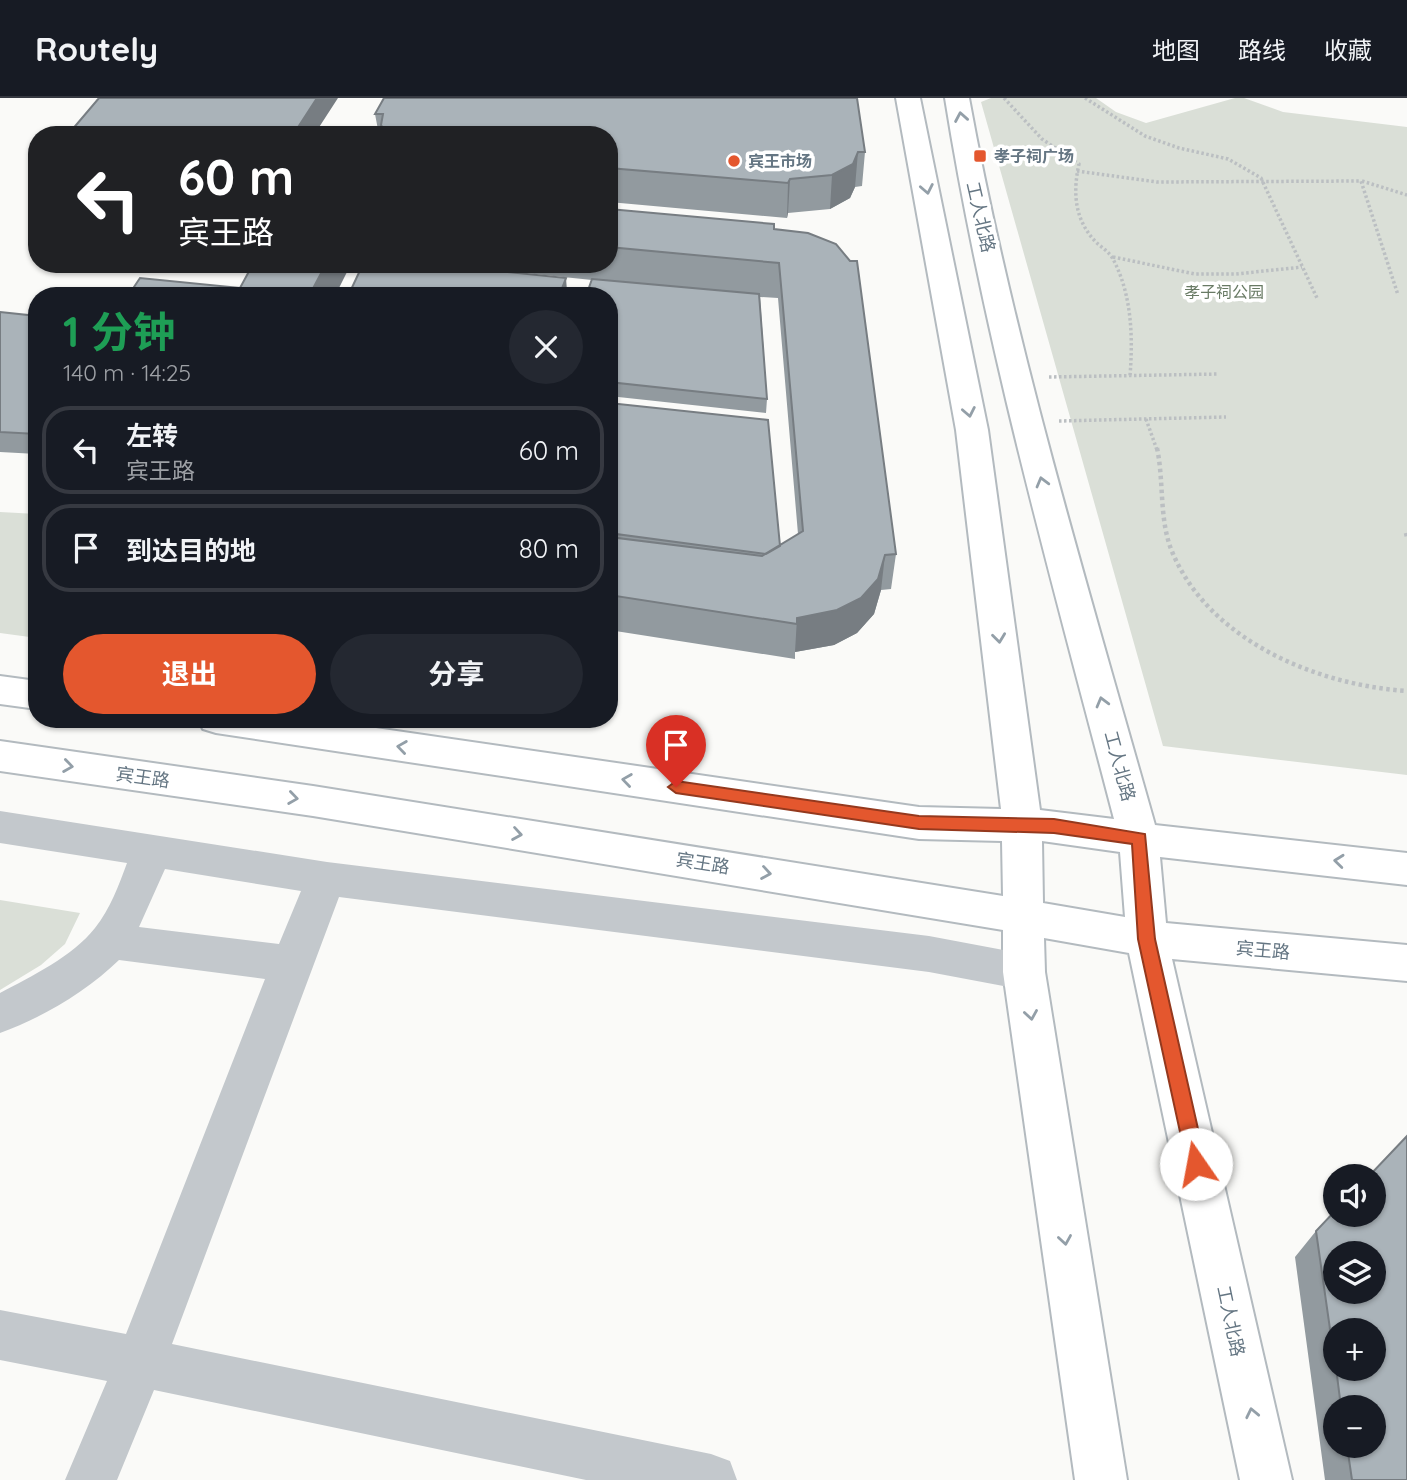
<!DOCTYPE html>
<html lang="zh">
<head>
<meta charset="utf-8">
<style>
	:root { --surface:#171b24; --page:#242831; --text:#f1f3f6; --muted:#9ea1a6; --line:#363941; --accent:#e4572e }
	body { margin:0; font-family:Quicksand,"Noto Sans SC",sans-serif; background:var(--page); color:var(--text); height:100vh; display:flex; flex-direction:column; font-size:26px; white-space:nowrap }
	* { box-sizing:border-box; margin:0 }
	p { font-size:23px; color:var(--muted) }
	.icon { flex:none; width:38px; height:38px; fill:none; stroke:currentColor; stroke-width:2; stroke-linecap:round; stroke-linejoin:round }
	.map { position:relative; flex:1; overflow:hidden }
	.details { position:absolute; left:28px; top:189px; width:590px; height:441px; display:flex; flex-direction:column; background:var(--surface); border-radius:28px; box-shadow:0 2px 5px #0004 }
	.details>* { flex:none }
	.guide { position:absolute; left:28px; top:28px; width:590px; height:147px; border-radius:28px; box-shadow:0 2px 5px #0004; background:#202124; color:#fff; overflow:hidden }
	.tools { position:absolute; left:1323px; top:1066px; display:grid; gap:14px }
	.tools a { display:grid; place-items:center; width:63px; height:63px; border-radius:50%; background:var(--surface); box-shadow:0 2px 5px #0004; font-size:35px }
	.pin { position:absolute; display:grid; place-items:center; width:60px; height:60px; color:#fff; margin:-72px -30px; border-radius:50% 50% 50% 0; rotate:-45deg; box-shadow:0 0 7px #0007 }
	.pin .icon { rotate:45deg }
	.me { position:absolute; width:77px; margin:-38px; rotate:348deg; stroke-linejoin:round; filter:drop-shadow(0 0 5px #0008) }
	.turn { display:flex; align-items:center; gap:24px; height:147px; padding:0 35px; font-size:32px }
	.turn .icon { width:91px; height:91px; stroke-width:2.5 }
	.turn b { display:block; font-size:49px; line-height:60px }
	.round { display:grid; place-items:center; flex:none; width:74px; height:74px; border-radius:37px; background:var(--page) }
	.overview { display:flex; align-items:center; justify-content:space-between; height:119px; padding:0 35px }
	h1 { font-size:42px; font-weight:700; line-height:52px; color:#1e9e55 }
	.action { display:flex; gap:14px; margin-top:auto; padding:14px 35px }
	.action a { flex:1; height:80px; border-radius:42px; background:var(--accent); color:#fff; font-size:28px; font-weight:700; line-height:80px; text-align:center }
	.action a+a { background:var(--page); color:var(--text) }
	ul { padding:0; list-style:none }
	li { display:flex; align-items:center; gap:21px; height:88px; margin:0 14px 10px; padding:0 21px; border:4px solid var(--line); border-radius:28px }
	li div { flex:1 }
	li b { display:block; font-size:26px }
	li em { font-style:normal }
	header { display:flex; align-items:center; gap:42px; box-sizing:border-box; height:98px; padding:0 35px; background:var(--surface); border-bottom:2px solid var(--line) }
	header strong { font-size:33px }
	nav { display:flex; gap:38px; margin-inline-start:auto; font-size:24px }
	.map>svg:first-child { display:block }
	.green { fill:#dadfd7 }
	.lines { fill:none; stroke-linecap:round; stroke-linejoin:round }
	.secondary-casing { stroke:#b3babf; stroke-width:4 }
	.path-far1 { stroke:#bbbfc2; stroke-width:3.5; stroke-dasharray:2.5 2.5; stroke-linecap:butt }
	.path { stroke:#bbbfc2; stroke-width:4.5; stroke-dasharray:3.5 3.5; stroke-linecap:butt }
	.street { fill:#c3c8cc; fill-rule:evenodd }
	.secondary { fill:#fff; fill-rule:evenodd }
	.wall { fill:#929a9f; fill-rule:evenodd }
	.shaded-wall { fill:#777d82 }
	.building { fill:#aab3b9; stroke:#777d82; stroke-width:2; fill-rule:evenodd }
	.oneway { stroke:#939fa8 }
	.route { fill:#e4572e; stroke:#94391e; stroke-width:2 }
	.poi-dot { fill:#e4572e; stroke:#fff; stroke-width:2.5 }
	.labels { text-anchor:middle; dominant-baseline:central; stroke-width:7; stroke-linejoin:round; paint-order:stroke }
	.far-poi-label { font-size:16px; font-weight:bold; fill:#657683; stroke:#fff; text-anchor:start }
	.far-park-label { font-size:16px; fill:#687a64; stroke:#fff }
	.street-label { font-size:18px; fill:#657683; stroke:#fff }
</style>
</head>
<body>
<header>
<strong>Routely</strong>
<nav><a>地图</a><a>路线</a><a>收藏</a></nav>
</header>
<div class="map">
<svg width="1407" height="1382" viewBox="0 0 1407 1382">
	<rect width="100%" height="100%" fill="#fafaf8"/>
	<path class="green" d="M991,0H1096L1116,14L1146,25L1235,0H1244L1283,14L1407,29V677L1163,648L981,4Z
		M0,414L37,416V540L0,535Z
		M0,802L80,815L65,846L41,867L0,892Z"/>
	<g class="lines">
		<defs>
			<path id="secondary" d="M896,0H920L988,332L1040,712L1114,721C1052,483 984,244 945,0H969C1014,246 1087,486 1155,727L1407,755V787L1160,759L1166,825L1407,847V883L1172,861L1292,1382H1240L1129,855L1044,840L1045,874L1127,1382H1075L1003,874V832L313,718L0,673V643L313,688L1003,798L1002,743L919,741L216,635L203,631L198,621H314L919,709L1001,711L956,332ZM1042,743L1120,754L1125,819L1043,805Z
				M0,578L37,583V611L0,606Z"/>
		</defs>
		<use href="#secondary" class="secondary-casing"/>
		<path class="path-far1" d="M1004,0L1042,41L1079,66C1073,93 1074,120 1094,142C1100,149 1109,153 1113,161C1132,197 1133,239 1130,278
			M1085,0L1145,38L1179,50L1228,61L1261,80L1317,200
			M1077,73L1157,84L1361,83L1398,197
			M1362,83L1407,97
			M1113,159L1195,176H1236L1302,169
			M1049,279L1219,276
			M1146,321L1157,352
			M1059,323L1226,319"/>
		<path class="path" d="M1157,350C1164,383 1159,419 1171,451C1207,542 1316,587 1407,593
			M1406,435L1407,440"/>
		<path class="street" d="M0,713L327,764L929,838L1024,856L1039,861L1045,874L1039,887L1024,892L929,874L339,799L172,1246L711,1356L730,1363L737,1382H586L154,1292L117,1382H65L107,1283L0,1262V1212L126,1236L265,881L119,862C87,893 42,920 0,935V895C32,878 72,859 95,830C110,811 119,787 127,765L0,745ZM165,771L301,793L279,846L139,829Z"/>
		<use href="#secondary" class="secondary"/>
	</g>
	<path class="wall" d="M375,16L865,54L862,88L855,89L850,100L830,111L788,115L787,120L609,104V37H379Z
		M71,33L314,37H73Z
		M609,111L774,131L896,456L891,491L881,492L874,516L857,535L834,547L795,554V561L609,532V305L780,448L798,436L778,200L760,199L767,301L766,315L609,298V198L592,182L440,166H609Z
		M0,214L37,218V356L0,354Z
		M1407,1038V1382H1325L1295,1159L1316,1133L1335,1113V1116H1374V1078H1369ZM1335,1155H1374V1194H1335ZM1335,1232H1374V1270H1335ZM1335,1309H1374V1348H1335Z"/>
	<path class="shaded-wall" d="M317,0H338L314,37H293Z
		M858,54L855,89L850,100L830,111L832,77Z
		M790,81L788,115L787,120L788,85Z
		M326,166H351L335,198H309Z
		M566,180L567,193L565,198H559Z
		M885,457L881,492L874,516L857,535L834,547L795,554L797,520Z"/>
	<path class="building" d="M99,0H317L293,37H113L71,33Z
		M384,0H857L865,54H858L853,66L832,77L790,81L788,85L609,70V37H387L381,27L383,16H375Z
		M609,111L774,126V131L808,135L836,146L850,163H857L896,456L885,457L878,481L861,500L837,512L797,520V526L609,497V439L762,458L803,433L779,165L609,149Z
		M253,166H326L309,198H128L140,180L240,190Z
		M363,166H432L566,180L559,198H348Z
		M592,181L759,196L767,301L609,284V198H586Z
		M0,214L37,218V336L0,334Z
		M609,305L768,322L780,448L766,456L609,435Z
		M1407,1038V1382H1352L1347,1348H1374V1309H1341L1336,1270H1374V1232H1335V1266L1316,1133L1335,1113V1116H1374V1078H1369ZM1335,1155H1374V1194H1335Z"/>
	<defs><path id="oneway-chevron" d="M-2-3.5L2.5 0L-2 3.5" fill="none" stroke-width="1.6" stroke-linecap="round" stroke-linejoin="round" transform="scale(1.75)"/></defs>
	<g class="oneway">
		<use href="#oneway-chevron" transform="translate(961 19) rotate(-100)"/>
		<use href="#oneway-chevron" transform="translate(927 91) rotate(79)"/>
		<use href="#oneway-chevron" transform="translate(969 314) rotate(79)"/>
		<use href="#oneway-chevron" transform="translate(1042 384) rotate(-105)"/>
		<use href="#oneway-chevron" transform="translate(999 540) rotate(83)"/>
		<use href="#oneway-chevron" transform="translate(1102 604) rotate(-105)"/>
		<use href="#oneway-chevron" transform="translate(402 649) rotate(-172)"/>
		<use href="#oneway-chevron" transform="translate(68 668) rotate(8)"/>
		<use href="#oneway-chevron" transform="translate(627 682) rotate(-172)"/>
		<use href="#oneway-chevron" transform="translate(293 700) rotate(8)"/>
		<use href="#oneway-chevron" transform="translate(517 736) rotate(9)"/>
		<use href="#oneway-chevron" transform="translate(1339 763) rotate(-174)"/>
		<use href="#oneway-chevron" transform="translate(766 775) rotate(9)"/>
		<use href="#oneway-chevron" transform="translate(1031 917) rotate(81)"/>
		<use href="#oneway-chevron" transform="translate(1065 1142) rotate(81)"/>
		<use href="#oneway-chevron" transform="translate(1252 1315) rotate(-102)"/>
	</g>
	<path class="route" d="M676,683L919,718L1054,721L1145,736L1155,841L1206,1066L1203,1072L1196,1075L1190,1072L1187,1066L1138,841L1132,746L1054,735L919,731L676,695L668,689Z"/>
	<g class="poi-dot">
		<rect x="973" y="51" width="14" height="14" rx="3.5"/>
		<circle cx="734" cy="63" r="7"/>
	</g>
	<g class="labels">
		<g class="far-poi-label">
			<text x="994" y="58">孝子祠广场</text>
			<text x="748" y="63">宾王市场</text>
		</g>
		<g class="far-park-label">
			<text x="1224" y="194">孝子祠公园</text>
		</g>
		<g class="street-label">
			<text transform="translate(981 119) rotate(77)">工人北路</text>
			<text transform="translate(1120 668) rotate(75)">工人北路</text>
			<text transform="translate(143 679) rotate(8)">宾王路</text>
			<text transform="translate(703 765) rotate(9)">宾王路</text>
			<text transform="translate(1263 852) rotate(5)">宾王路</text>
			<text transform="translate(1231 1223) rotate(78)">工人北路</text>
		</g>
	</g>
</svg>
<div class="tools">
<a><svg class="icon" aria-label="sound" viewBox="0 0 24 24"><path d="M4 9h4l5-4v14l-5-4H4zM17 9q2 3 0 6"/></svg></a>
<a><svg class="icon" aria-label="layers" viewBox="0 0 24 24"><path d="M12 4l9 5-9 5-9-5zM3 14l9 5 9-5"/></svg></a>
<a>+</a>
<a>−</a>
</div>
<div class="pin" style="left:676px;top:689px;background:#d93025"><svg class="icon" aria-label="arrive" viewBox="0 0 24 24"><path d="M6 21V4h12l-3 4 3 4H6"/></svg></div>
<svg class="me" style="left:1196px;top:1066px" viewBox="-20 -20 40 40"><circle r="19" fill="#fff"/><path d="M0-13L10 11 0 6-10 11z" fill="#e4572e"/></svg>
<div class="guide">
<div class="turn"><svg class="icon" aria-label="left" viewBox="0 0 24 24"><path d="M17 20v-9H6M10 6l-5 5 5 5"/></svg><div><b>60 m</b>宾王路</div></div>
</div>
<section class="details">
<div class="overview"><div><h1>1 分钟</h1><p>140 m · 14:25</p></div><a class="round"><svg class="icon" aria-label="close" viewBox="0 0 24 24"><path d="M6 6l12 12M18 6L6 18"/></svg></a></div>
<ul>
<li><svg class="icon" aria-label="left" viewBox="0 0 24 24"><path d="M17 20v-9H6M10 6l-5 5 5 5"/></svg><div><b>左转</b><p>宾王路</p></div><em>60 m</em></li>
<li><svg class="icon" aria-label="arrive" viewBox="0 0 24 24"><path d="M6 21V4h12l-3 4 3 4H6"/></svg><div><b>到达目的地</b></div><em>80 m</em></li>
</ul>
<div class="action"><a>退出</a><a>分享</a></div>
</section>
</div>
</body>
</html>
